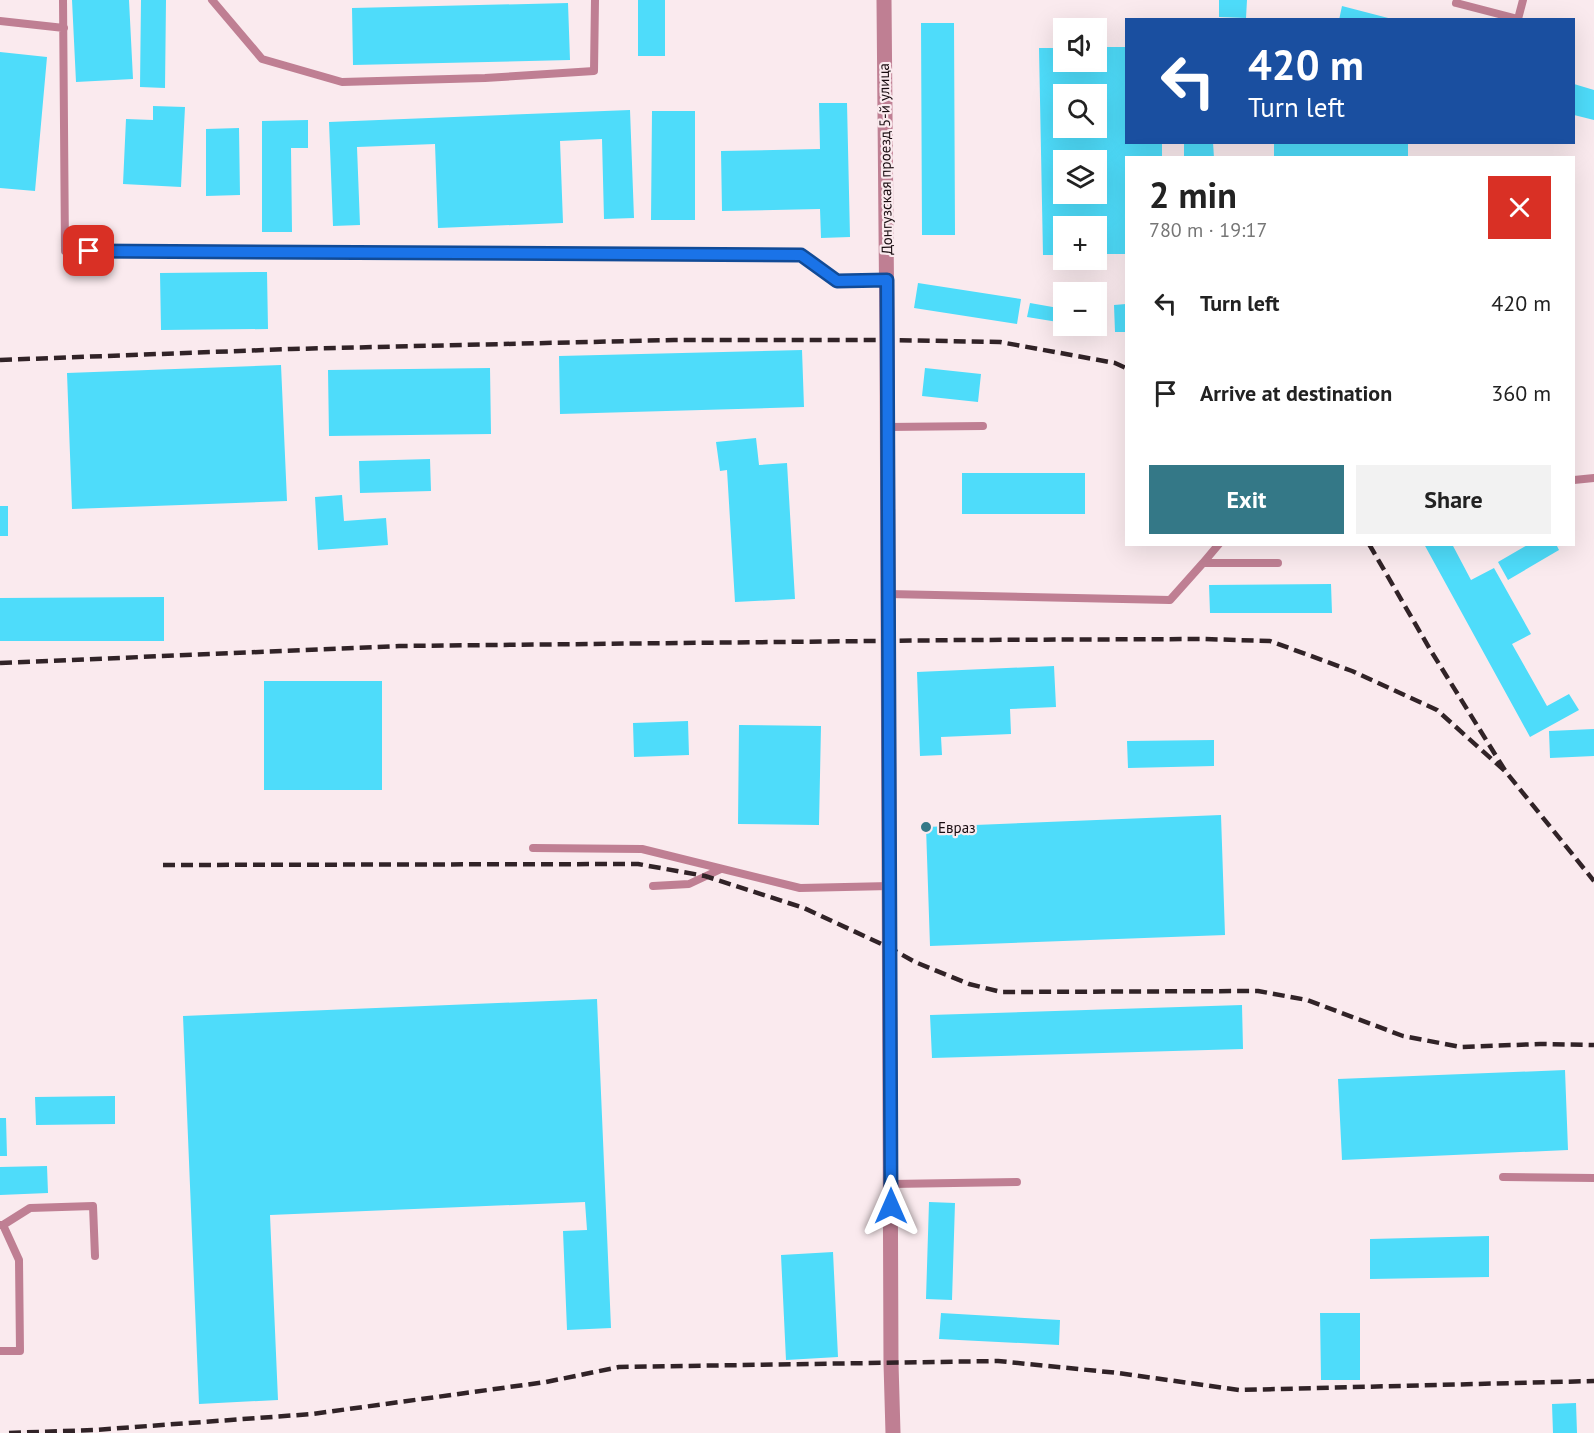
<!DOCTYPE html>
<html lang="en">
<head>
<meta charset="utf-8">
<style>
	:root { --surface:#fff; --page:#f2f2f2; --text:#222; --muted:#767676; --accent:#347887 }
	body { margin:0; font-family:"PT Sans",sans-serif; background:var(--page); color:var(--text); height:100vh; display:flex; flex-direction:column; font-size:22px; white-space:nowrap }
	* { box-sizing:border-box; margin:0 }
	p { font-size:20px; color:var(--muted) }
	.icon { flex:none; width:33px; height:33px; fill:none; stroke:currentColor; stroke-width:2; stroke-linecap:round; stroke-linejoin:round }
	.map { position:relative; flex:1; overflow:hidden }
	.details { position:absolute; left:1125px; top:156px; width:450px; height:390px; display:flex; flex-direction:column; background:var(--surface); border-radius:0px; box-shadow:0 6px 24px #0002 }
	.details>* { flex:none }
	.guide { position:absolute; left:1125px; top:18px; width:450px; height:126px; border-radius:0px; box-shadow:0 6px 24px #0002; background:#1a4fa0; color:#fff; overflow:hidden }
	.fabs { position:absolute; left:1053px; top:18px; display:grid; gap:12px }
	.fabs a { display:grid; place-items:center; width:54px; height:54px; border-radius:0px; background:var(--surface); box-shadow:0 6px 24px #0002; font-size:30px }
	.pin { position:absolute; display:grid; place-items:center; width:51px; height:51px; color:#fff; margin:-26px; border-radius:12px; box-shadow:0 3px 9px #0006 }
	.me { position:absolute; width:66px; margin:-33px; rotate:0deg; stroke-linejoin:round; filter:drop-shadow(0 0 4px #0008) }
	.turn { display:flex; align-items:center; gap:21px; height:126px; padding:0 24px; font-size:27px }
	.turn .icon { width:78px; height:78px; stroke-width:2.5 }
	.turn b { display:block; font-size:42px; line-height:51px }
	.round { display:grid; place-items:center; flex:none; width:63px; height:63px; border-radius:0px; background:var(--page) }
	.summary { display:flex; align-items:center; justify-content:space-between; height:102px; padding:0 24px }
	h1 { font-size:36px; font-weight:700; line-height:45px }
	.button { display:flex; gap:12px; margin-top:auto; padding:12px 24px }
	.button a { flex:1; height:69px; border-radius:0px; background:var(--accent); color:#fff; font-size:24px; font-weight:700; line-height:69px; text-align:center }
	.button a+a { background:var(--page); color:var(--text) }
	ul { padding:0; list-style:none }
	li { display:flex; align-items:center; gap:18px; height:90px; padding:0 24px }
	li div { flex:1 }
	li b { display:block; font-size:22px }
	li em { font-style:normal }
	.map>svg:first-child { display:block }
	.building { fill:#4edcfa; fill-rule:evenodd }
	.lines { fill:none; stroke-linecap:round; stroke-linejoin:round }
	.service { stroke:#bf7f93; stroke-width:8 }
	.minor { stroke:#bf7f93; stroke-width:15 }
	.rail { stroke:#312327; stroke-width:4.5; stroke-dasharray:12 6; stroke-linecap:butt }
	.route-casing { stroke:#114b97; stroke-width:15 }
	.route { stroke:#1a73e8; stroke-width:10 }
	.poi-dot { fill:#347887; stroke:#faeaee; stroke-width:2 }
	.labels { text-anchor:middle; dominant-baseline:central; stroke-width:4.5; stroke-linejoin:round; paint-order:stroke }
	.street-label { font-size:15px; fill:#190c10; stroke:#faeaee }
	.poi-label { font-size:15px; fill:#190c10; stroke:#faeaee; text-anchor:start }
</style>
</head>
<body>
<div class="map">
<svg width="1594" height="1433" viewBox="0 0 1594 1433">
	<rect width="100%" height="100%" fill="#faeaee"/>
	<path class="building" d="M72,0H129L133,79L76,82Z
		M141,0H166L165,88L140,87Z
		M638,0H665V56H638Z
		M1219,0H1247L1246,18L1219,17Z
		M568,3L570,60L353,65L352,8Z
		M1342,6L1392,19V20H1339Z
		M921,23H954L955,235H922Z
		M1096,47H1126V142H1162V158H1126V254H1096V226H1064V255H1043L1039,48H1064V62H1096ZM1064,94H1096V128H1064ZM1064,160H1096V194H1064Z
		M0,52L47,57L35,191L0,188Z
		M1574,84L1594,90V120L1574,115Z
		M819,103H847L850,237L821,238L820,209L722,211L721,151L820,149Z
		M153,106L185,107L181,187L123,184L126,119L153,120Z
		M630,110L634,218L604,219L602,139L560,141L563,223L438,228L435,144L357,147L360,225L333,226L329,122Z
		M652,111H695V220H651Z
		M308,120V148H291L292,232H262V121Z
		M239,128L240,195L206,196V129Z
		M1184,142H1213L1214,158H1184Z
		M1274,142H1408V158H1274Z
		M267,272L268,329L161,330L160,273Z
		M918,283L1021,299L1017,324L914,308Z
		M1030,303L1064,309V323L1027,317Z
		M1126,304V332H1115L1114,305Z
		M802,350L804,407L560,414L559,356Z
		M281,365L287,501L72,509L67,373Z
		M490,368L491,434L329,436L328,370Z
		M925,368L981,374L978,402L922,396Z
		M756,438L759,465L787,463L795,599L735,602L727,470L720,471L716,442Z
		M430,459L431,491L360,493L359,461Z
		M962,473H1085V514H962Z
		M342,495L344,521L386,518L388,545L318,550L315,497Z
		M0,506H8V536H0Z
		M1424,544H1452L1471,580L1494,568L1531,634L1512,644L1547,706L1569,694L1579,710L1530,737Z
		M1529,544H1556L1559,550L1508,580L1498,562Z
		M1331,584L1332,613H1210L1209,585Z
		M164,597V641H0V598Z
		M1054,666L1056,707L1010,709L1011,734L941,737L942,755L920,756L917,672Z
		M264,681H382V790H264Z
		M688,721L689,755L634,757L633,723Z
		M739,725L821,726L819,825L738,824Z
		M1594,729V756L1550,758L1549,731Z
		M1214,740V766L1128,768L1127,741Z
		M1221,815L1225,935L930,946L926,827Z
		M597,999L611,1328L567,1330L563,1231L587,1230L585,1202L270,1215L278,1400L199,1404L183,1016Z
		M1242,1005L1243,1049L932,1058L930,1015Z
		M1565,1070L1568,1150L1342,1160L1338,1079Z
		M115,1096V1124L36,1125L35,1097Z
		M0,1118H6L7,1156H0Z
		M47,1166L48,1193L0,1195V1167Z
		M929,1202L955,1203L952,1300L926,1299Z
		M1489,1236V1277L1370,1279V1239Z
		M833,1252L838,1357L786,1360L781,1255Z
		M941,1313L1060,1320L1059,1345L939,1339Z
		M1320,1313H1360V1380H1321Z
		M1576,1403L1577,1433H1553L1552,1404Z"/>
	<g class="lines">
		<path class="service" d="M63,0L65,251L801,255L837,281L887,280
			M212,0L262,59L342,82L485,78L594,71L595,0
			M1456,3L1518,19L1523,0
			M0,21L64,28
			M888,427L983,426
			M1574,480L1594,478
			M1203,563L1219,544
			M888,594L1170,600L1203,563H1278
			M533,848L642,849L800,888L890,886
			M653,886L689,884L721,869
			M1503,1177L1594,1178
			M891,1184L1017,1182
			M0,1225H3L30,1208L93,1206L95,1256
			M0,1351H20L19,1260L3,1225"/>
		<path class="minor" d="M884,0L887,340L891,1363L893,1433"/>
		<path class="rail" d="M0,360L291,349L674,340H887L1000,342L1115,363L1126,368
			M1369,544L1431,651L1506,772L1594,881
			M0,663L399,646L965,640L1204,639L1270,641L1352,671L1437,710L1506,772
			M163,865L638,864L705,876L804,908L890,948L915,962L969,984L1001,992L1258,991L1307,1000L1403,1036L1461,1047L1540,1044L1594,1045
			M9,1433L94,1430L312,1414L546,1382L619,1367L998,1361L1118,1373L1239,1390L1594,1381"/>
	</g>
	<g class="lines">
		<defs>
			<path id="route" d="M89,251L801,255L837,281L887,280L891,1206"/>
		</defs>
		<use href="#route" class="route-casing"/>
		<use href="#route" class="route"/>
	</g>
	<circle class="poi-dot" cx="926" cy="827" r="6"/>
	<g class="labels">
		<g class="street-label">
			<text transform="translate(885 159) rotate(-91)">Донгузская проезд 5-й улица</text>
		</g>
		<g class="poi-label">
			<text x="938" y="827">Евраз</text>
		</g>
	</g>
</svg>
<div class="fabs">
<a><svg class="icon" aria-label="sound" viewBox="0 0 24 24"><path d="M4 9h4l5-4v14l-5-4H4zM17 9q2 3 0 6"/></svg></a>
<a><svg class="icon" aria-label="search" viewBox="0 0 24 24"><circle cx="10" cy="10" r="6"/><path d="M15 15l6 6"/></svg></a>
<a><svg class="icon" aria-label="layers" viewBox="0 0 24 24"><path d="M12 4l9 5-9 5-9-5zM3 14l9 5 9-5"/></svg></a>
<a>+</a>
<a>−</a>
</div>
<div class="pin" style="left:89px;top:251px;background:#d93025"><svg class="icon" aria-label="arrive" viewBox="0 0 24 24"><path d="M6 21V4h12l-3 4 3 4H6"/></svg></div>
<svg class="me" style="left:891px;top:1206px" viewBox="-20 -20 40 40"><path d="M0-17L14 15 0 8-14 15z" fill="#1a73e8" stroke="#fff" stroke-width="4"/></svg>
<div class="guide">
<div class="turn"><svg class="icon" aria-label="left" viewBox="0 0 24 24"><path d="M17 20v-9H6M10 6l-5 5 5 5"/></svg><div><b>420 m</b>Turn left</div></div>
</div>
<section class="details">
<div class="summary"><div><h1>2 min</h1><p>780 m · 19:17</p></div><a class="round" style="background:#d93025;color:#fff"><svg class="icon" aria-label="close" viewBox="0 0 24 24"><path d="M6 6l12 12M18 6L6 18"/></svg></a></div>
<ul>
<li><svg class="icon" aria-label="left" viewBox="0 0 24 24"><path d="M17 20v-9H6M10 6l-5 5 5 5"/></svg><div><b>Turn left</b></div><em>420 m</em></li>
<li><svg class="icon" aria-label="arrive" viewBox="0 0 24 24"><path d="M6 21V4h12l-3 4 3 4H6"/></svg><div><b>Arrive at destination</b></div><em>360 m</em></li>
</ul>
<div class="button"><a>Exit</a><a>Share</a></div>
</section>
</div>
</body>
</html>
